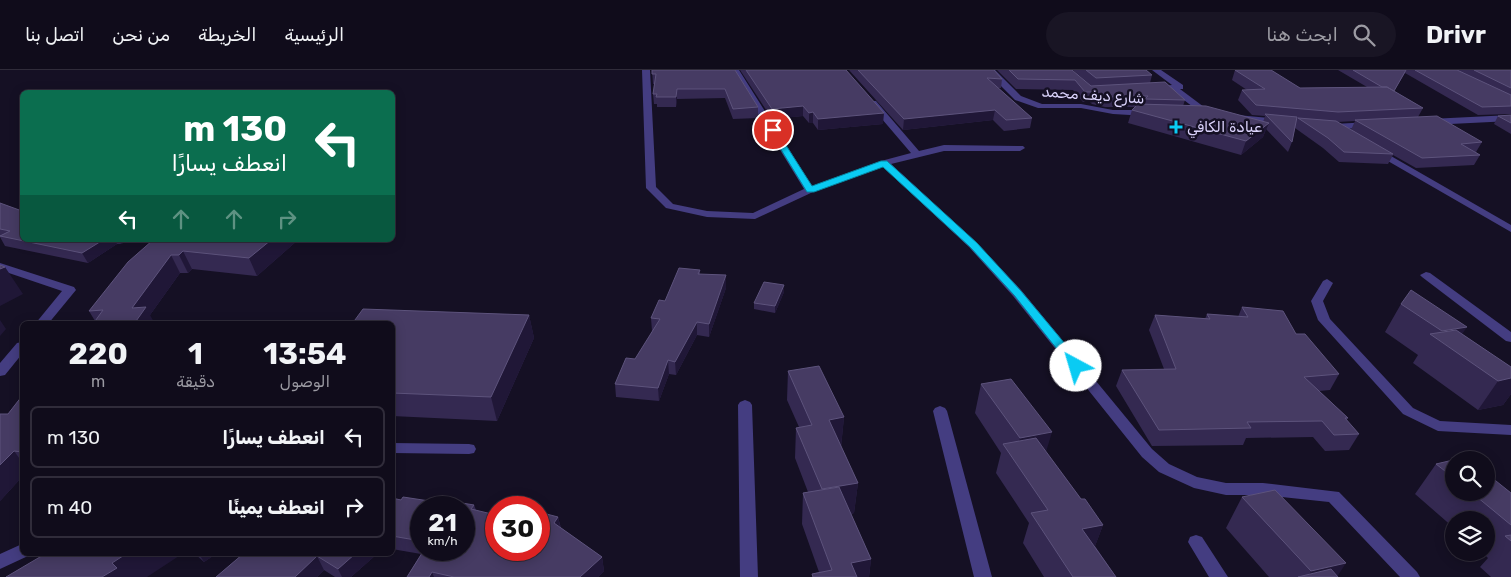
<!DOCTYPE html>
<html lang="ar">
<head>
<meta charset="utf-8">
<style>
	:root { --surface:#100c1b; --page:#191524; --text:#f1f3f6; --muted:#9c9ba3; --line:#302c3a }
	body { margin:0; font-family:Rubik,"Noto Sans Arabic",sans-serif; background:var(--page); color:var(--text); direction:rtl; height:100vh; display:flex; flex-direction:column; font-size:19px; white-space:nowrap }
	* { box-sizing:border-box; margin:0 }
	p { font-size:16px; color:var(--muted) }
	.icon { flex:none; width:28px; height:28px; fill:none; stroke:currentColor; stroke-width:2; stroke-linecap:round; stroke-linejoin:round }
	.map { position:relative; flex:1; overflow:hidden; direction:ltr }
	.side { position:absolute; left:20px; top:251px; width:375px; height:235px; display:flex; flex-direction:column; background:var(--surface); border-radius:8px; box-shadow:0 2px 12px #0003,0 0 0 1px var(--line); direction:rtl }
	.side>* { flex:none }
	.top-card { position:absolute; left:20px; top:20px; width:375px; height:152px; border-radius:8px; box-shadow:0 2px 12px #0003,0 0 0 1px var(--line); direction:rtl; background:#0b6e4f; color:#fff; overflow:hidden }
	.buttons { position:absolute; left:1445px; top:381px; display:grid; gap:10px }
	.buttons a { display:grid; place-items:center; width:50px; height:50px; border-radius:50%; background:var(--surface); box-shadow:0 2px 12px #0003,0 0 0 1px var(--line); font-size:25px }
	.speed { position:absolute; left:410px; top:426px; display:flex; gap:10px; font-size:25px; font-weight:700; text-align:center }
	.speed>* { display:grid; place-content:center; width:65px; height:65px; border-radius:50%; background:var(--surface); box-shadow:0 2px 12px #0003,0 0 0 1px var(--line); line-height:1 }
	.speed small { font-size:12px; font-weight:400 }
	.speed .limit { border:8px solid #d22; background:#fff; color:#111 }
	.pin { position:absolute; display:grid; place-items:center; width:42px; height:42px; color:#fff; margin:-21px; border:2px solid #fff; border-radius:50%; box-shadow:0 1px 5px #0007 }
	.me { position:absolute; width:55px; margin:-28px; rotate:321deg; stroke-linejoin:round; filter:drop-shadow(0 0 4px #0008) }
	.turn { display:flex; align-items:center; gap:18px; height:105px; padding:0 25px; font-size:22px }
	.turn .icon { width:65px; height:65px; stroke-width:2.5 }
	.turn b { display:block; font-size:35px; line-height:42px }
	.lanes { display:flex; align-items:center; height:48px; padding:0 25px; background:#0003; justify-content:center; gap:25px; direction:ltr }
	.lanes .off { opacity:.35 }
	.eta { display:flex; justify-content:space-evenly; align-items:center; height:85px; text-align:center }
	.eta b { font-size:30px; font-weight:700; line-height:35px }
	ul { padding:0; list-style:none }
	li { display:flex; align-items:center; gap:15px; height:62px; margin:0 10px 8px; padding:0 15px; border:2px solid var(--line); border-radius:8px }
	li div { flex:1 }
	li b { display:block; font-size:19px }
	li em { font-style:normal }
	header { display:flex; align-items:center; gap:30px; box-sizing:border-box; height:70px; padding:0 25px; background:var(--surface); border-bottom:1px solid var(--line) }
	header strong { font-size:24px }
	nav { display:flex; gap:28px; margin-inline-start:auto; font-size:18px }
	.search { width:350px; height:45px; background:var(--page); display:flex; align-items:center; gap:12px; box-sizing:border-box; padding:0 18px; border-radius:28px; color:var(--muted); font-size:19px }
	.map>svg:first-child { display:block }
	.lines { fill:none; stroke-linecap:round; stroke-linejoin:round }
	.street { fill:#443d81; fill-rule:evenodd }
	.wall { fill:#342951; fill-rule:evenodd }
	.shaded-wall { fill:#201737 }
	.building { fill:#463b63; stroke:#5d537c }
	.route { fill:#0acbf3; stroke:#06849e }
	.poi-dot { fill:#0acbf3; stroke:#151024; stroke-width:2 }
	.labels { text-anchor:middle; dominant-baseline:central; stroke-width:5; stroke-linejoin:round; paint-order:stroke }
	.far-street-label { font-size:15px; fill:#dcd4fd; stroke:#151024 }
	.far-poi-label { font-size:15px; fill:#dcd4fd; stroke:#151024; text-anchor:start }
</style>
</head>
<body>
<header>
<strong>Drivr</strong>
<div class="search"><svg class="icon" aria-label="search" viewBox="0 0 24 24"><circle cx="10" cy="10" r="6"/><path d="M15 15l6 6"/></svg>ابحث هنا</div>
<nav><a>الرئيسية</a><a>الخريطة</a><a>من نحن</a><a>اتصل بنا</a></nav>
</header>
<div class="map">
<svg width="1511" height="507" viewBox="0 0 1511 507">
	<rect width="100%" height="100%" fill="#151024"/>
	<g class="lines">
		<path class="street" d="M642,0H650L656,117L673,134L707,141L753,143L804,119L731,0H739L812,116L881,91L911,83L870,35L869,33L873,31H876L919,81L944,75L1023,76L1025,78L1020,81H944L891,94L977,173L1021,220L1152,379L1169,394L1197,407L1226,413H1263L1339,422L1417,502L1420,507H1400L1329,432L1263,425H1226L1194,418L1159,402L1142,387L1013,226L969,177L883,97L813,122L755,149L707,147L666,138L646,118Z
			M979,0H995L1021,26L1042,34H1081L1113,40H1147L1151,43L1147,46L1113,44L1081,38H1038L1015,30L989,4Z
			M1152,0H1161L1183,15V19H1180L1212,43V47H1206L1171,20L1151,21V17L1172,15Z
			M1237,45L1279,49L1283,52L1279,55L1234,50V46Z
			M1511,45V51L1430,55L1426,52L1430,49Z
			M1370,52L1374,55L1373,57L1344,59L1343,62L1340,63L1330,57L1334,54Z
			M1377,78L1511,155V162L1374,83L1372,81Z
			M0,193L74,217L76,220L48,254H35L62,221L0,200Z
			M1426,202L1430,203L1511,262V272L1506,271L1422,207L1420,205Z
			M1327,209L1333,213L1323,231L1330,249L1413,338L1440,351L1511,355V365L1438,361L1403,344L1318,250L1311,231L1323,211Z
			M22,272V284L5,305L0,306V293L17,273Z
			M745,330L750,332L752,335L758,507H740L738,335L740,332Z
			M940,336L945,338L947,341L992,507H974L933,341L935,338Z
			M392,373L469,374L474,375L476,379L474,383L469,384L392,383Z
			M1196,465L1202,467L1228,507H1209L1188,472L1190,467Z
			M22,474V484H29L28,486L0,499V484Z"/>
	</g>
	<path class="wall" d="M652,0H735L758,37V48L733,49L725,28L677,29L676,37H657V34H654L653,24L654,14H653Z
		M740,0H846L883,54L818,60L813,53H809L803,46L772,49Z
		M849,0H994L1002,9L1001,18H998L1032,48L1030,58L1004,61L993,50L903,60Z
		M997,0H1072L1091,16L1073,0H1146L1152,5L1150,13L1185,30L1183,36L1263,52L1265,46L1252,45L1238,30L1242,20H1247L1232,10L1235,0L1300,18L1367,17L1338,0H1511V44L1478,45L1405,3L1394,21L1423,38L1418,47L1482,72L1476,82L1480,85L1474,95L1416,98L1393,85L1388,94L1339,92L1323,78L1295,58L1292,72L1288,82L1266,59L1263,67L1241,85L1128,53L1132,40L1135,37H1105L1092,34L1090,32H1083L1073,20L1016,19ZM1355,51L1351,60L1337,52Z
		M1511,45V64L1494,54L1498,46Z
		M0,133L22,170H129L121,174H117L88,193L5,176L0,167Z
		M153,170H298L257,206L192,199L188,203H180L150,245L95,251L89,241Z
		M700,200V204L726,218L709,267L697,265L676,305L669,304L659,331L616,327L615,314L635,289L653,261H652L651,248L665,231Z
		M784,215V222L775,243L754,239V233Z
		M1401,234L1462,264L1511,297V324L1503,335L1478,340L1413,293L1418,285L1385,262Z
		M1242,237L1296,264L1339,304L1330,320L1319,321L1348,348L1346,350L1359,364L1349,380L1325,381L1313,367L1246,368L1243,375L1152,376L1116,316L1122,300L1164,299L1149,260L1155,245L1205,249L1207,244L1238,247Z
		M529,245L534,268L497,351L392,346V254Z
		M788,301L844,347L841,377L858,413L854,443L851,444L871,489L869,507H812V504L819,502L802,454L803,423L808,422L795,388L796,358L799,357L787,330Z
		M981,314L1046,382L1081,429L1103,455L1095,476L1116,507H1044L1023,473L1029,453L996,403L1001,383L975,343Z
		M22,326V407L0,431L8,344Z
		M1454,390V422L1511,423V507H1491L1480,497L1488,488L1482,482H1486V450H1454V458L1415,424L1436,394Z
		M1242,427L1337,506L1338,507H1269L1226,458Z
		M392,428L401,430L436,432L474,435L476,440L496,480L558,447L561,458L602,487L604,501L598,507H407L421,484L392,479ZM421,438L464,480H421Z
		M195,484H216L204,492Z
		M243,484H377L351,507H335L324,500L317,507H216Z"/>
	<path class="shaded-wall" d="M677,19V29L676,37V27Z
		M803,36V46L772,49V39Z
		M995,40L993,50L903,60L904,49Z
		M813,42V53H809V43Z
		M884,43L883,54L818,60V49Z
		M1269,53L1263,67L1241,85L1246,71Z
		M103,170H115L117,174L88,193L82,183Z
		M119,170H129L121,174Z
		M271,170H298L257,206L249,188Z
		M183,181L192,199L188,203L179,185Z
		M171,185L180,203L150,245L155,254H134L132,238Z
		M5,197L23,224L0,236V199Z
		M726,205V218L709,267V254Z
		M784,215V222L775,243V236Z
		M529,245L534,268L497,351L491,327Z
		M0,250L6,259L0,266Z
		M697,252V265L676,305L675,292Z
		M1467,257L1452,279L1437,269L1442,261Z
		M668,290L669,304L659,331L658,318Z
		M1511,308V324L1503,335L1478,340L1498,311Z
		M844,347L841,377L829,350Z
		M1052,362L1043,392L1014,390L1020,368Z
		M14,381L22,392V407L0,431V395Z
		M858,413L854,443L819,450L822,419Z
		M558,447L561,461L554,453Z
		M1103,455L1092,484L1082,459Z
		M126,484H182L147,507H102L112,493Z
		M199,484H216L204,492Z
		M355,484H377L351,507H342L338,499Z
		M317,486L324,500L317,507H295Z
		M602,487L604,501L598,507H580Z
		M871,489L869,507H850L851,493Z
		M1346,493L1337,507H1308L1311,501Z
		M432,502L434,507H429Z"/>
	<path class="building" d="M652,0H735L758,37L733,39L725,19H677L676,27H656L657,24H653L656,4H652Z
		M746,0H846L884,43L818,49L813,42L809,43L803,36L772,39Z
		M858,0H994L1002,9L987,8L1032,48L1006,50L995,40L904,49Z
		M1009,0H1072L1091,16L1165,12L1185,30L1145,29L1148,26L1108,27L1095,24L1093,22H1085L1075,10L1018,9Z
		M1086,0H1146L1152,5L1096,8Z
		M1235,0H1271L1300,18L1387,17L1423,38L1338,42L1256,35L1242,20L1265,19Z
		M1353,0H1406L1394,21L1387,17H1382Z
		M1415,0H1457L1511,25V36L1482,37Z
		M1474,0H1511V18Z
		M1138,34L1206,36L1269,53L1246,71L1132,40Z
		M1265,44L1297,47L1292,72Z
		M1511,45V53L1498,46Z
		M1437,46L1482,72L1461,74L1480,85L1422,88L1355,50Z
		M1298,48L1336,51L1393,84L1344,82L1328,68Z
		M0,133L22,141V170H103L82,183L0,166L10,161L0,159Z
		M153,170H271L249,188L183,181L179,185H171L132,238L146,237L134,254H93L103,240L89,241L128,192Z
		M0,195L5,197L0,199Z
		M679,198L700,200L698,204L726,205L709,254L697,252L675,292L668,290L658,318L615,314L626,288L635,289L660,249L651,248L659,230L665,231Z
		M764,212L784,215L775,236L754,233Z
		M1411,220L1467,257L1442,261L1401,234Z
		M1242,237L1283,241L1296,264H1305L1339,304L1304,307L1348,348H1345L1359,364L1334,365L1322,351L1247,352L1251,358L1159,360L1122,300L1176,299L1155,245L1210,249L1207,244L1248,247Z
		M363,239L529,245L491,327L392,323V254H352Z
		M1456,260L1511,297V308L1498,311L1430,264Z
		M819,296L844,347L829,350L858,413L822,419L796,358L812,355L788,301Z
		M1011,309L1052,362L1020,368L981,314Z
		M22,326V382L14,381L0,395V344H8Z
		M1036,368L1081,429H1085L1103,455L1082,459L1116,507H1073L1031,443L1048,440L1003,374Z
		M1466,387L1469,390H1454V408L1436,394Z
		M1486,403L1511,423V455L1471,422H1486Z
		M839,417L871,489L851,493L857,507H813L812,504L832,500L803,423Z
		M1275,420L1346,493L1311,501L1242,427Z
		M403,427L436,432L438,429L474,435L471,439L496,445V480H539V442L558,447L554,453L602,487L580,507H454L432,502L429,507H407L424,480H464V438H421V471L392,466V428L401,430Z
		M1511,465V471L1505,466Z
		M45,484H126L112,493L117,498L102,507H6Z
		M243,484H355L338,499L317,486L295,507H216Z
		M1331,499L1338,507H1298Z"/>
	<path class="route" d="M770,58H775L812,116L881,91H887L977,173L1021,221L1081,293L1082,296L1081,298H1072L1014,225L970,177L883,97L814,122H807L769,60Z"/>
	<path class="poi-dot" d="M1173.5 49.5h5v5h5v5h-5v5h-5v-5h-5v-5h5z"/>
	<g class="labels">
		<g class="far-street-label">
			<text transform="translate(1093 25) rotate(4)">شارع ديف محمد</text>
		</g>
		<g class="far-poi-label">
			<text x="1187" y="57">عيادة الكافي</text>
		</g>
	</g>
</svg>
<div class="buttons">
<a><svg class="icon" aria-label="search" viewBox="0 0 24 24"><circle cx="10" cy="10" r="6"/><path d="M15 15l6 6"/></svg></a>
<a><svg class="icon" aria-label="layers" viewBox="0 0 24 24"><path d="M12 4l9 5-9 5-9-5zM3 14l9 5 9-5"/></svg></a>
</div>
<div class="speed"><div>21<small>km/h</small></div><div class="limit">30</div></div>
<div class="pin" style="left:773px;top:60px;background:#d93025"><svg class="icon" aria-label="arrive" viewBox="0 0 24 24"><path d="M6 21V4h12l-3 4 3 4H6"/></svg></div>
<svg class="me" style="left:1076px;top:296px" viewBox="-20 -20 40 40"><circle r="19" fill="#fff"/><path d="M0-13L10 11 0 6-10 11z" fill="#0acbf3"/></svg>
<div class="top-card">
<div class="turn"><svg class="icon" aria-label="left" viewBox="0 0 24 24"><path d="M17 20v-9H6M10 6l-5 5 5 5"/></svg><div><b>130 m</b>انعطف يسارًا</div></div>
<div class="lanes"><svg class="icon" aria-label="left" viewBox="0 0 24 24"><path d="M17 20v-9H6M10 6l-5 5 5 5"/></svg><svg class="icon off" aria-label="ahead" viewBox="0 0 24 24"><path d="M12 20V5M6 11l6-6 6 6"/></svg><svg class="icon off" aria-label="ahead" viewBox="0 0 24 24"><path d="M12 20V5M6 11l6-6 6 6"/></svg><svg class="icon off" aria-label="right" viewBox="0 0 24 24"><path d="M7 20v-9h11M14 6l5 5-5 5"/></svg></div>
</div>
<section class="side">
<div class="eta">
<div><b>13:54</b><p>الوصول</p></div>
<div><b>1</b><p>دقيقة</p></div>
<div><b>220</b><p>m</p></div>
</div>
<ul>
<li><svg class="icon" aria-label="left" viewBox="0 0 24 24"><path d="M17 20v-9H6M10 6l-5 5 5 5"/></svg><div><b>انعطف يسارًا</b></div><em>130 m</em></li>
<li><svg class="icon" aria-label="right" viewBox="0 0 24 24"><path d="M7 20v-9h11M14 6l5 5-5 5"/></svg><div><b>انعطف يمينًا</b></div><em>40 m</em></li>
</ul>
</section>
</div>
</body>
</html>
